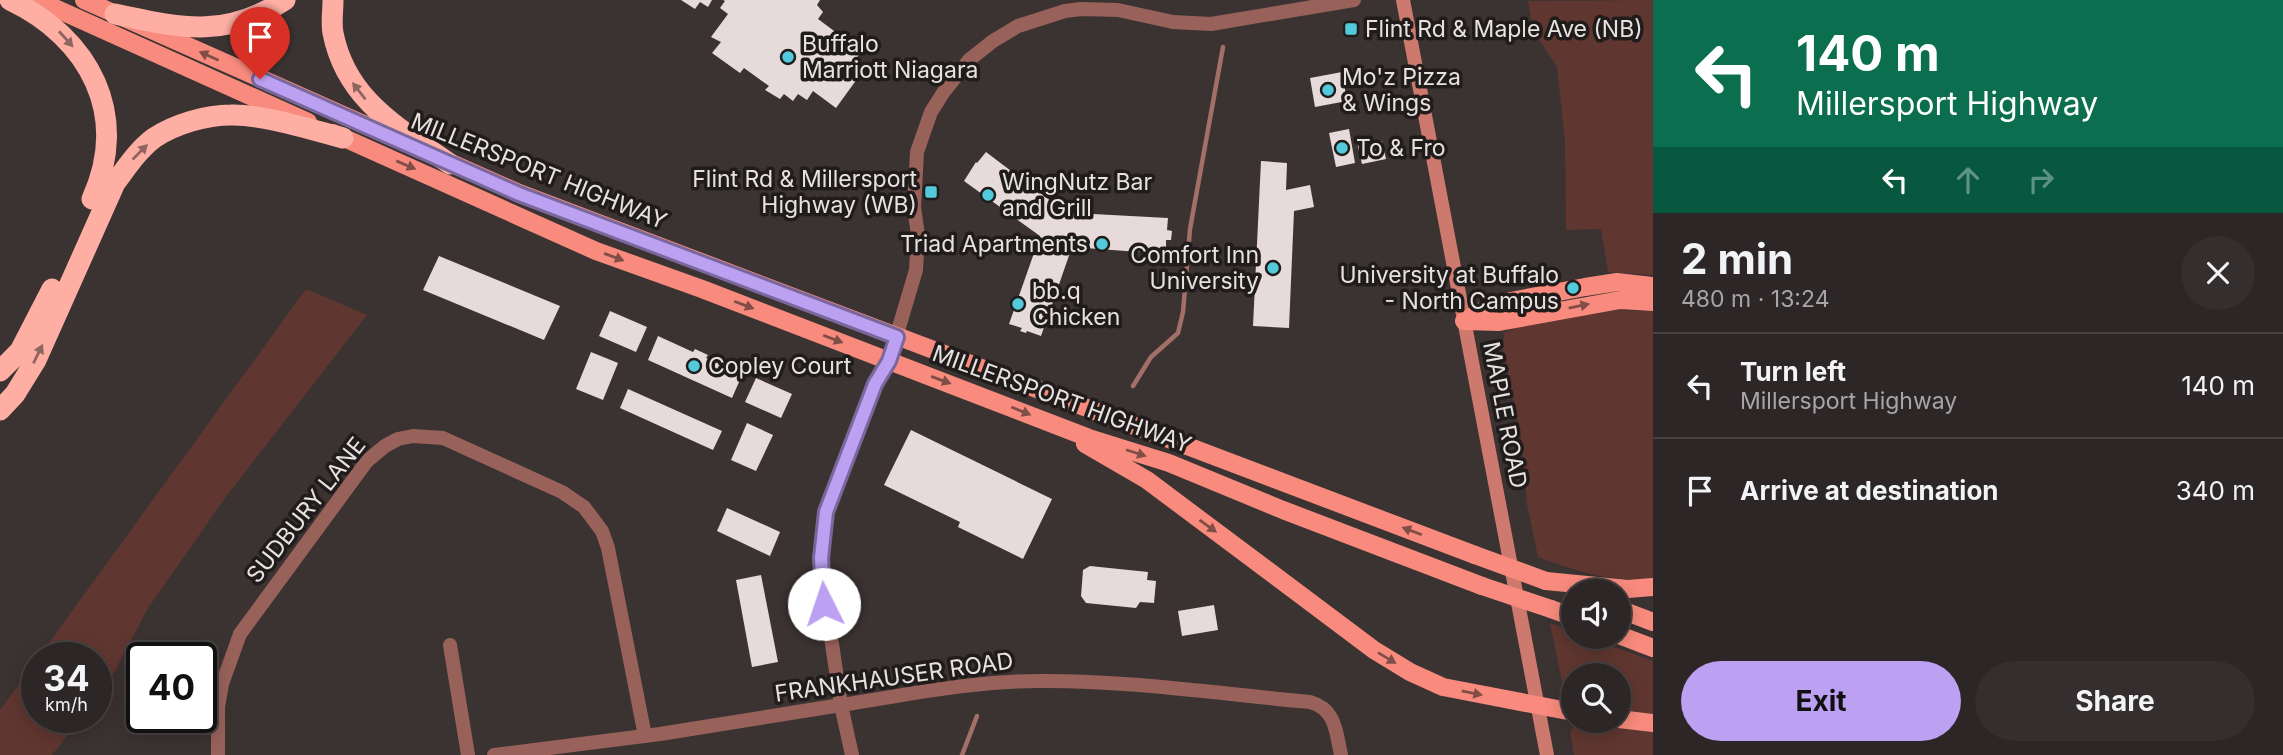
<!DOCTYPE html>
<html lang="en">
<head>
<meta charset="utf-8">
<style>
	:root { --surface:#2c2626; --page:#342e2e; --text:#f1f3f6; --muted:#a6a5a7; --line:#484343; --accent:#bca0f2 }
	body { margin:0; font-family:Inter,sans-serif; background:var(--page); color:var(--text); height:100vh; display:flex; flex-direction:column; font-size:26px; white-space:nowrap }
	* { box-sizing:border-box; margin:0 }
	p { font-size:23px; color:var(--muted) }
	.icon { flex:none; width:38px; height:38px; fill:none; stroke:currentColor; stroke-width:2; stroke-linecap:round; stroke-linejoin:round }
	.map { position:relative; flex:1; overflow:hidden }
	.drawer { display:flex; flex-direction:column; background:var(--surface); width:630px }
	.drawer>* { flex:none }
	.top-card { background:#0b6e4f; color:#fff; overflow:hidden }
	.fabs { position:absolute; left:1561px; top:579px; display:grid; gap:14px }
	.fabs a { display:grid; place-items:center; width:70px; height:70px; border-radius:50%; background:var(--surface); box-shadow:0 4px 18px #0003,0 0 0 2px var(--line); font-size:35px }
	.speed { position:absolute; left:21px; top:642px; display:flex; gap:14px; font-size:35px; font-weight:700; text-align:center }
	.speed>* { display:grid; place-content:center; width:91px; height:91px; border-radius:50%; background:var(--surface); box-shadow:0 4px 18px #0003,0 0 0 2px var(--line); line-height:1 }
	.speed small { font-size:18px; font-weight:400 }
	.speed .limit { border:4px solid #111; border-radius:10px; background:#fff; color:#111 }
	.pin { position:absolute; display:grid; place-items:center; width:60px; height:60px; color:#fff; margin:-72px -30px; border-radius:50% 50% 50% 0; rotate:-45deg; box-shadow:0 0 7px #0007 }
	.pin .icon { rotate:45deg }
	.me { position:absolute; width:77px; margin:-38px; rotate:356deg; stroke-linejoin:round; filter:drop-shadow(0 0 5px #0008) }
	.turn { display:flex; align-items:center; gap:24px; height:147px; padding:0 28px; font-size:32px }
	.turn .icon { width:91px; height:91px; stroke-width:2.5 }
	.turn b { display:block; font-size:49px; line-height:60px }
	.lanes { display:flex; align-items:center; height:66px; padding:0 28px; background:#0003; justify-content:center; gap:35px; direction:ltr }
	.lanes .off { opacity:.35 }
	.round { display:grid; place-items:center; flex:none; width:74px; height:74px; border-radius:37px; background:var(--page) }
	.overview { display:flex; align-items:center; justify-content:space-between; height:119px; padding:0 28px }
	h1 { font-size:42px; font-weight:700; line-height:52px }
	.cta { display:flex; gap:14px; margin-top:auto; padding:14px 28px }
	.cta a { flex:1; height:80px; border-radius:42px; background:var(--accent); color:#111; font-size:28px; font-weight:700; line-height:80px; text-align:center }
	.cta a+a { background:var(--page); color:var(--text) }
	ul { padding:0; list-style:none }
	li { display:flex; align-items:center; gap:21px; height:105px; padding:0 28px; border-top:2px solid var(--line) }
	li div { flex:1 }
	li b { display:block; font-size:26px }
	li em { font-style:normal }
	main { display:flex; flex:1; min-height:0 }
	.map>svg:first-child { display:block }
	.green { fill:#603630 }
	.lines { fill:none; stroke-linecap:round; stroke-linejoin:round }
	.stream { stroke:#a36f69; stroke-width:4.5 }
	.building { fill:#e6dbda }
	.minor { stroke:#98625a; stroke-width:14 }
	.tertiary { stroke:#98625a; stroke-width:14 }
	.secondary { stroke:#ce796e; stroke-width:14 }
	.primary { stroke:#f88b7d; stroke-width:18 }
	.motorway { stroke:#feaea3; stroke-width:21 }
	.primary-bridge { stroke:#f88b7d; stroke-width:18 }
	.oneway { fill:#8f655f }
	.oneway2 { fill:#814e47 }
	.route-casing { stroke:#7a689d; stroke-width:18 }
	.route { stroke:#bca0f2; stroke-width:12 }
	.poi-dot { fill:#53cadc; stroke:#201c1b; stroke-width:2.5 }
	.labels { text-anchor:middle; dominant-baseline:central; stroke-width:7; stroke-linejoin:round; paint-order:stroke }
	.poi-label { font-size:23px; fill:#e7e2e1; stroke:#201c1b; text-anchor:start }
	.street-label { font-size:23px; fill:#e7e2e1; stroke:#201c1b }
</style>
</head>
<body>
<main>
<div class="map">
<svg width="1653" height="755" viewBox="0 0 1653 755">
	<rect width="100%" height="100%" fill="#3b3332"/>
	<path class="green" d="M1653,0V275L1608,272L1601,229L1566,230L1565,142L1557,67L1533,30L1528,1Z
		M306,289L367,315L228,494L148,608L114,673L96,697V658H38Z
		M1611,310L1653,311V579C1613,583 1575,571 1538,557L1527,504L1521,437L1502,344L1505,336L1503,333L1525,325Z
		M1550,623L1573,632V637H1587L1653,661V715L1619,711V676H1573V703L1566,702Z
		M37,660V718H81L52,755H0V710Z
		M1583,721H1597L1598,725L1653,732V755H1574L1570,732L1574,725Z"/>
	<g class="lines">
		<path class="stream" d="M1133,386L1151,357L1178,333L1183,312L1190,229L1223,47
			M962,755L977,716"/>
	</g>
	<path class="building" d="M681,0H712L708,7L700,2L695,9Z
		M723,0H820L817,5L823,12L818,19L861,51L855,61L865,68L836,108L813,91L807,100L798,94L793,101L784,94L780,99L765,90L769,86L744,68L740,73L712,53L721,42L711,37L728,14L720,8L725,1Z
		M1342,72L1347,101L1315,107L1310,78Z
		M1349,129L1355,163L1336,167L1329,133Z
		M1382,141L1386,159L1362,164L1358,146Z
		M986,152L1060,208L1057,212L1072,216L1074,213L1168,218L1167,230L1172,231L1171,240H1166V254L1072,247L1041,336L1027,331L1026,333L1020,331L1022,328L1009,324L1040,236L964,181L976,162L977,163Z
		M1261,161L1287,163L1286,190L1310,185L1314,207L1294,211L1289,328L1253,326Z
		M439,256L560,306L544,340L423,290Z
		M610,311L647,327L636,352L599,336Z
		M658,336L693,352L695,349L708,355L706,358L743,373L732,398L648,360Z
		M591,352L618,363L603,400L576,389Z
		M756,378L792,394L781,418L745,402Z
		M628,389L722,431L713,450L620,408Z
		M747,423L773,435L756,471L731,460Z
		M911,430L1052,499L1023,559L958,527L960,522L884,485Z
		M727,508L780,532L770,556L717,531Z
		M1090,566L1148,572L1147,580L1156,581L1154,603L1140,602L1136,608L1086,603L1081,596L1083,570Z
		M761,575L778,662L752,667L736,580Z
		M1214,605L1218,630L1182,636L1178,611Z"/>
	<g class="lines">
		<path class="minor" d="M450,645L468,755
			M218,755V707L222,684L240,634L367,461L385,446L398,439L413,436L443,438L562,492L584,507L602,531L608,548L645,736
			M852,755L841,705C906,695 971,681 1038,681C1128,680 1220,694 1310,702C1336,709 1336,732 1341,755"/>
		<path class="tertiary" d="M494,755L660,734L841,705L822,576V540L826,512L875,384L889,361L916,270L918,235L914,207L917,152L931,112L943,93L969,60L993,41L1018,26L1065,11L1081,9L1118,10L1173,22L1211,24L1354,0"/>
		<path class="secondary" d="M1403,0L1547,755"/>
		<path class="primary" d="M37,0L308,122
			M84,0L519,193L1475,555
			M333,133L596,251L702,289L1089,438L1169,463L1283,510L1482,586
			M1464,321L1495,304L1585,287L1617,282L1653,286
			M1464,321L1499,322L1620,300L1653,302
			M1085,444L1147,480L1374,650L1410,672L1443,687L1573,712
			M1546,581L1628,589L1653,587
			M1551,609L1573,617
			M1619,609L1653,622
			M1619,635L1653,648
			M1619,719L1653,723"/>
		<path class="motorway" d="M10,0C90,38 130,115 92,199
			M333,0C333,11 331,23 333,33C346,100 399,128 450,164
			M115,14C182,28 224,39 285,0
			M0,371L20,351L52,289
			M0,410L15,394L36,360L115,183C127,167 138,150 154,138C175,124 206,115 231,115C262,114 312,130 343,138"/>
		<path class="primary-bridge" d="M1475,555L1546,581
			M1482,586L1551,609"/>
	</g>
	<defs><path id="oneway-solid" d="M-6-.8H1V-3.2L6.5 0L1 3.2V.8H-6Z" transform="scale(1.75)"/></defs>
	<g class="oneway">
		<use href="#oneway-solid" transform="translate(66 39) rotate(48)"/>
		<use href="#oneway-solid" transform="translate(359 91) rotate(-128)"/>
		<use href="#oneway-solid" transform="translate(140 152) rotate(-45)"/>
		<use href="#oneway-solid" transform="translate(38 354) rotate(-64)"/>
	</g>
	<g class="oneway2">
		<use href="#oneway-solid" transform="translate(209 56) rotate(-156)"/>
		<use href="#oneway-solid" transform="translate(406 165) rotate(23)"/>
		<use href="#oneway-solid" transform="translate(614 257) rotate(20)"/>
		<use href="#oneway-solid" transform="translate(744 305) rotate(21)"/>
		<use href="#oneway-solid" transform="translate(1579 306) rotate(-11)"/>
		<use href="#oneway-solid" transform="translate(833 339) rotate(21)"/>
		<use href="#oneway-solid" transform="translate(941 380) rotate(20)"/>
		<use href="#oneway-solid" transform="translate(1021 411) rotate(22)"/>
		<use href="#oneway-solid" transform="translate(1136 453) rotate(18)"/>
		<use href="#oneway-solid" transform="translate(1208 526) rotate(36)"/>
		<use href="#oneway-solid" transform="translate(1412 531) rotate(-159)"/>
		<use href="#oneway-solid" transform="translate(1387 658) rotate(31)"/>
		<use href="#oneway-solid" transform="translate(1472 693) rotate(12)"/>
	</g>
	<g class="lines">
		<defs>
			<path id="route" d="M260,79L519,194L897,337L889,361L875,384L826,512L821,558L824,604"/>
		</defs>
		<use href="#route" class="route-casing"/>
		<use href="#route" class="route"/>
	</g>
	<g class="poi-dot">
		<rect x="1344" y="22" width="14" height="14" rx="3.5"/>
		<circle cx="788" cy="57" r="7"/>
		<circle cx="1328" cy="90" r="7"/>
		<circle cx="1342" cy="148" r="7"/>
		<rect x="924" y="185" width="14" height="14" rx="3.5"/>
		<circle cx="988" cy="195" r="7"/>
		<circle cx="1102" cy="244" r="7"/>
		<circle cx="1273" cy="268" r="7"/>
		<circle cx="1573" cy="288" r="7"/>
		<circle cx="1018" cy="304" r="7"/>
		<circle cx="694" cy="366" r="7"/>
	</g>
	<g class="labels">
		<g class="poi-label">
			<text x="1365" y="29">Flint Rd &amp; Maple Ave (NB)</text>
			<text x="802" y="44">Buffalo<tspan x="802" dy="26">Marriott Niagara</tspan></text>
			<text x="1342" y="77">Mo'z Pizza<tspan x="1342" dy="26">&amp; Wings</tspan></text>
			<text x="1356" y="148">To &amp; Fro</text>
			<text x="917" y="179" text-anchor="end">Flint Rd &amp; Millersport<tspan x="917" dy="26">Highway (WB)</tspan></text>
			<text x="1002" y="182">WingNutz Bar<tspan x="1002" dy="26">and Grill</tspan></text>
			<text x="1088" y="244" text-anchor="end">Triad Apartments</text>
			<text x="1259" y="255" text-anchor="end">Comfort Inn<tspan x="1259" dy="26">University</tspan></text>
			<text x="1559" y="275" text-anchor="end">University at Buffalo<tspan x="1559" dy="26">- North Campus</tspan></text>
			<text x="1032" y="291">bb.q<tspan x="1032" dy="26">Chicken</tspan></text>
			<text x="708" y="366">Copley Court</text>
		</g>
		<g class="street-label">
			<text transform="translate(539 171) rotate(22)">MILLERSPORT HIGHWAY</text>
			<text transform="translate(1062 399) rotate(20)">MILLERSPORT HIGHWAY</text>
			<text transform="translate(1505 415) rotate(79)">MAPLE ROAD</text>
			<text transform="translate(306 510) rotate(-52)">SUDBURY LANE</text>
			<text transform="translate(894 677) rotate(-8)">FRANKHAUSER ROAD</text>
		</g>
	</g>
</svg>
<div class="fabs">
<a><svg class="icon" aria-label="sound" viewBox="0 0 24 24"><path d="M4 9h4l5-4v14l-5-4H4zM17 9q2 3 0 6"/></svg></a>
<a><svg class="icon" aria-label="search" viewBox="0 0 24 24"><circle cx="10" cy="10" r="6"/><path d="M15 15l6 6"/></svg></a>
</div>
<div class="speed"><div>34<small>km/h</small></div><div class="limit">40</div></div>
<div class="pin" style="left:260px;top:79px;background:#d93025"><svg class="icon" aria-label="arrive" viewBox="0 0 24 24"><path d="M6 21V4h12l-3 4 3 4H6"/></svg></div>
<svg class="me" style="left:824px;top:604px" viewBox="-20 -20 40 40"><circle r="19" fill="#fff"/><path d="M0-13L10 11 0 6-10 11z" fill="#bca0f2"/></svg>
</div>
<section class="drawer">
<div class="top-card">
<div class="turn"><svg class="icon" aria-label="left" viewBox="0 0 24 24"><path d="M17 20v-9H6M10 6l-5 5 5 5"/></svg><div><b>140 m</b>Millersport Highway</div></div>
<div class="lanes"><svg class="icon" aria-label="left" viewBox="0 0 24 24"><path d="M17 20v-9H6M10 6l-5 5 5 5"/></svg><svg class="icon off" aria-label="ahead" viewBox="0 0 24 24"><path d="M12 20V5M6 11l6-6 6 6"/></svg><svg class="icon off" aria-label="right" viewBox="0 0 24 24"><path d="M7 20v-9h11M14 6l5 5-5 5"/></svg></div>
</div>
<div class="overview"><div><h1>2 min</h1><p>480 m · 13:24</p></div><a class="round"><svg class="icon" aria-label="close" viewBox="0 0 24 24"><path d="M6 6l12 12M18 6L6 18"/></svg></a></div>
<ul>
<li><svg class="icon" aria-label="left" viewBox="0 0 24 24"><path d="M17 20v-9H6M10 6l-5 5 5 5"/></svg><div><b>Turn left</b><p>Millersport Highway</p></div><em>140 m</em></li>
<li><svg class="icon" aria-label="arrive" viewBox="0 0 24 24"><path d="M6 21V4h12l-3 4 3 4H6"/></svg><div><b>Arrive at destination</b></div><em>340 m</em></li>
</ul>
<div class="cta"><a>Exit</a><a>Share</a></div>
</section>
</main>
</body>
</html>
